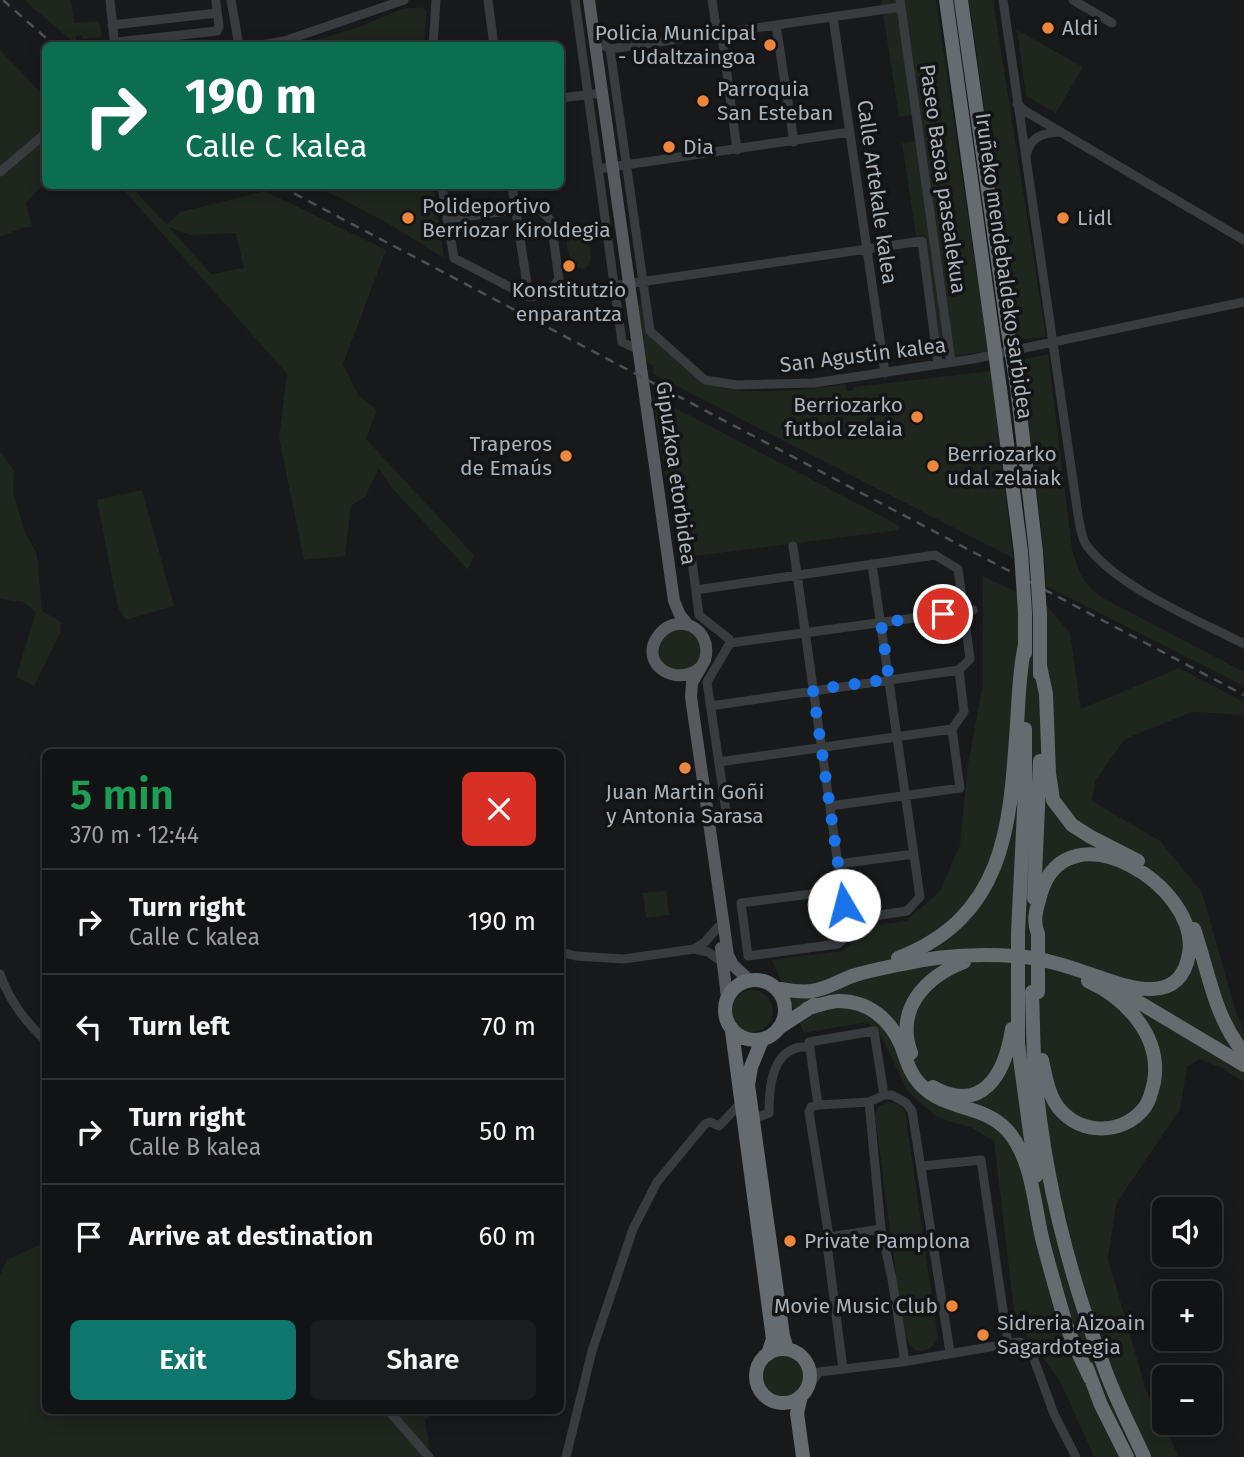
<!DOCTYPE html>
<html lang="en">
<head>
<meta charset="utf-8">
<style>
	:root { --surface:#121314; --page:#1b1c1d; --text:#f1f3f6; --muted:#9c9ea0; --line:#313234; --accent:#0f766e }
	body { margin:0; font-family:"Fira Sans",sans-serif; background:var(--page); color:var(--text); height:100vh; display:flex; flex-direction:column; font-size:26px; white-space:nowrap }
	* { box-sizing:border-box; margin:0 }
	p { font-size:23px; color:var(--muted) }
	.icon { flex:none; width:38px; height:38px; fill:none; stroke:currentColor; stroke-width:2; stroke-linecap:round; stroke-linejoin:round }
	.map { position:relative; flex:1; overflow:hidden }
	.side { position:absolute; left:42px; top:749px; width:522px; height:665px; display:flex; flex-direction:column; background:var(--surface); border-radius:10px; box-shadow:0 4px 18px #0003,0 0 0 2px var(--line) }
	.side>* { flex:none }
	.guide { position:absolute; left:42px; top:42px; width:522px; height:147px; border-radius:10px; box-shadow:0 4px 18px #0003,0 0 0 2px var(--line); background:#0b6e4f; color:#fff; overflow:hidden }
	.tools { position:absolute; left:1152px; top:1197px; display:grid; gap:14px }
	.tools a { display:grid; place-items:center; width:70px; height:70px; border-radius:10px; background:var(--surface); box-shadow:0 4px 18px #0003,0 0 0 2px var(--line); font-size:35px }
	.pin { position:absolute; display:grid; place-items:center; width:60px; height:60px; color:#fff; margin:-30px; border:4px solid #fff; border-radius:50%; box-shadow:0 2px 7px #0007 }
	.me { position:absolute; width:77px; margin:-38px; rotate:352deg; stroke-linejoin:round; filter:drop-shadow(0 0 5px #0008) }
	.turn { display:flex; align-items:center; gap:24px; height:147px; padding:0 28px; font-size:32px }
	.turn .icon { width:91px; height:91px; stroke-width:2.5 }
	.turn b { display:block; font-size:49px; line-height:60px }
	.round { display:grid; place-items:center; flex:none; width:74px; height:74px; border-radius:10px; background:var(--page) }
	.head { display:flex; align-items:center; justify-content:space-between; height:119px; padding:0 28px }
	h1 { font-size:42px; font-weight:600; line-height:52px; color:#1e9e55 }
	.action { display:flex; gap:14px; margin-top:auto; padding:14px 28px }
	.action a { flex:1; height:80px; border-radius:10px; background:var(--accent); color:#fff; font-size:28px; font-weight:600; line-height:80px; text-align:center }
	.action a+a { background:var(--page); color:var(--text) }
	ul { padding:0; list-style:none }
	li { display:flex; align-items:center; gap:21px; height:105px; padding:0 28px; border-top:2px solid var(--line) }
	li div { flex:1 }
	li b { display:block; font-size:26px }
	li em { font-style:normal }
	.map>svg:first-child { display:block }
	.green { fill:#1f261e; fill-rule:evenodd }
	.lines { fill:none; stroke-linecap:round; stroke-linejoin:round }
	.minor { stroke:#393c3f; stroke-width:9 }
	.major { stroke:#565a5e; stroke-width:12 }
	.highway { stroke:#666b70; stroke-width:14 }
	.rail { stroke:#4d5054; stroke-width:2.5; stroke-dasharray:9 7; stroke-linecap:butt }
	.highway-bridge { stroke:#666b70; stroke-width:14 }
	.route { stroke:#1a73e8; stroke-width:12; stroke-dasharray:0 21.6 }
	.poi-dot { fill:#ee873d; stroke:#131416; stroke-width:2.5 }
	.labels { text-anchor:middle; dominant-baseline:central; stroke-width:7; stroke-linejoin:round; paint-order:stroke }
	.poi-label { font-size:21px; fill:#abb3ba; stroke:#131416; text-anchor:start }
	.street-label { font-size:21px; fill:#abb3ba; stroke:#131416 }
</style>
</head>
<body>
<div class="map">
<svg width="1244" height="1457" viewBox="0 0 1244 1457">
	<rect width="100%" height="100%" fill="#18191a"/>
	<path class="green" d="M24,0H71L74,23L99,21L102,37L83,39L82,35L76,36V41H72Z
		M881,0H936L988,351L946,357L941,353L926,238L924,235L916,236L902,143L917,141L913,115L899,117Z
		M969,0H993L1046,337L1017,340Z
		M422,7L427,11L423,45H300L356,28L402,9Z
		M1017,30L1083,67L1056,113L1026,96Z
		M0,50L46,98L45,183L26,203L32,227H25L0,237Z
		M120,186H131L167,225L180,212L265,191L386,250L343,364L358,395L377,410L366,439L474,555L468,570L391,487L379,468L365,497L351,506L345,556L304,560L279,438L287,374ZM169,227L190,235L236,233L244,268L211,274Z
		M317,186H433L444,258L389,224Z
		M574,228C588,236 594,249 589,264L584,269L576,267C567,255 562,238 574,228Z
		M644,304L650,336L700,381C736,398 807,390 845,384L847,391L854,390V387L991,371L1013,558L653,374V366L645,361L635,305Z
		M1048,354L1072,549C1078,570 1083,584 1101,597L1244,672V686L1046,586L1044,552L1021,360Z
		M653,396L900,526L899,530L679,558Z
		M0,451L14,470L13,492L25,533L37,554L42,611L61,622L60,633L34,686L16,677L36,612L23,602L0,599Z
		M142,490L174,606L126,620L118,608L97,500Z
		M983,576L1048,607L1070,633L1081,709L1179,668L1244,702V715L1192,712L1125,739L1095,781L1092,801L1160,841L1202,892L1235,1009L1244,1030V1082L1222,1068L1199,1059L1187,1067L1180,1109L1116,1204L1108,1259L1146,1390L1179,1457H1094L1060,1381L1015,1319L994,1141L972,1128L938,1118L908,1092L881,1036L867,1022L804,1033L772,960L844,951L868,926L906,921L940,891L960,845L968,764L983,684Z
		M682,627L701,639L700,662L685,672C658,666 655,659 664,634Z
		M666,891L669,915L646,918L643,893Z
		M731 1011a21 21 0 1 1 42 0a21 21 0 1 1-42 0Z
		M889,1102L901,1105L905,1112L938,1338C932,1351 916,1358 908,1342C903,1334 903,1323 901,1314L875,1115L879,1106Z
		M45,1242L46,1410L435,1411L425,1420L429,1445L424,1457H0V1275L7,1260Z
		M763 1375a21 21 0 1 1 42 0a21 21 0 1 1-42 0Z"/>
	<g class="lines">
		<path class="minor" d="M110,0L114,39L117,42L217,31L219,26L216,2
			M231,0L239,46
			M488,0L494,46
			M575,0L622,342L639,350
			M712,0L717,33L723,43L737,150
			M900,0L951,362
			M1003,0L1078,515C1080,524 1081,539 1087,546C1120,589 1196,619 1244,644
			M1073,0L1112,23
			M833,17L885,373
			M112,25L217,13
			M776,25L794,142
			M594,39L610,49L901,7
			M254,46L284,41L404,0
			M433,46L436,0
			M610,49L650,331L705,380L737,385L814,383L973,359L1244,302
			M560,98L602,93
			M1017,104L1025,111L1244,240
			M1026,155C1031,137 1041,133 1059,132
			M598,169L850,132
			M0,172L46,133
			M442,186L454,258L529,297L548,294L559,279L551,221C541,208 530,203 515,210L447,219
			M512,186L529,297
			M613,286L922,241L938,364
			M793,546L848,935L838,944L748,956L741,903L842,890
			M692,561L699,615L729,639L730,643L707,682L726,811
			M696,590L935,555L958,569L970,659L959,670L964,712L952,729L960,788L830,806
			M730,643L973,610
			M710,706L959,670
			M719,762L952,729
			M838,864L914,854
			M846,920L907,911L920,897L872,564
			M694,949L705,942L718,927
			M560,952L576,956L624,959L694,949L708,952L722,962
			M0,974C10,1002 25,1021 46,1041
			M869,1102L881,1229L892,1279L904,1356L902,1362
			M818,1105L809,1042L874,1031L884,1095
			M753,1119L769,1113C769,1086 772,1044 810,1047
			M922,1166L981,1160L1008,1344
			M829,1237L881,1229
			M843,1369L827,1244L829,1237L809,1112L811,1107L818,1105L869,1102L884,1095H892L906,1103L912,1111L950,1352
			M809,1385L819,1372L902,1362L1019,1342L1026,1345L1031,1351L1054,1414L1076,1457
			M388,1410L429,1457
			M566,1457L592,1351L633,1229L657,1182L705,1124L710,1122L719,1126L740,1104"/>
		<path class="major" d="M589,0L674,601L680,615L688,625
			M700,668C677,687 641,666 656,639C674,609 714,627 705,660L692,683L691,697L728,955L733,965L749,980
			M721,948L727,997"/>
		<path class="highway" d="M946,0L992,330
			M961,0L1007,325
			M1017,387L1036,552
			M1000,389L1021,552
			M1025,612V653
			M1040,615V674
			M1040,666L1046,694L1049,773L1053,800L1072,825L1091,837L1138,861
			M1034,898L1040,761
			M1194,929C1209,972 1214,1017 1244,1053
			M1018,933L1025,790V729
			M898,958C1007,916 1010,824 1017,724C1019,697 1019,671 1025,645
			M725 1010a30 30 0 1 1 60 0a30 30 0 1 1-60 0Z
			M775,988C787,990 800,993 812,991C826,989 839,981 852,976C867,971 883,968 898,965C940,955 983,953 1025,957C1046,959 1067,966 1087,973C1120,984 1179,1011 1189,954C1201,886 1067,805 1041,893C1037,908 1032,919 1038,934
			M1018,990V1044L1036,1176
			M1120,991L1244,1065
			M1032,992C1033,1019 1033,1046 1035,1072C1043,1172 1068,1271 1103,1364C1114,1396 1130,1426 1144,1457
			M808,1008C818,1006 829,1001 839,1001C868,1001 890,1019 901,1045C906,1058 909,1072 919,1083C945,1112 982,1103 1007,1130C1034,1160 1034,1210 1044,1246C1051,1272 1058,1298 1066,1324C1072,1342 1082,1360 1090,1378
			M780,1027L814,1005
			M732,1031L773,1339L768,1354
			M762,1040L751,1067L748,1085L783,1336L787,1349
			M911,1053C895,1009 925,977 964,962
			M1042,1060C1045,1074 1047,1089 1054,1101C1073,1135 1122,1138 1145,1107C1150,1100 1152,1091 1154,1082C1162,1037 1126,998 1088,981
			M933,1087C983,1115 1005,1073 1012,1029
			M756 1376a27 27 0 1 1 54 0a27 27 0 1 1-54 0Z
			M1087,1368L1101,1405L1127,1457
			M801,1396L797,1413L803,1457"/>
		<path class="rail" d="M3,0L55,46
			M280,186L1244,695"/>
		<path class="highway-bridge" d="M1007,325L1017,387
			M992,330L1000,389
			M1021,552L1025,612
			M1036,552L1040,615
			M1018,933V990
			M1038,934V992"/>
	</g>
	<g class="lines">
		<path class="route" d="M844,905L813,690L889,679L881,623L943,614"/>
	</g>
	<g class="poi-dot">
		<circle cx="1048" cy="28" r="7"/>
		<circle cx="770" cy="45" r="7"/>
		<circle cx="703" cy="101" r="7"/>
		<circle cx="669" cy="147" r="7"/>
		<circle cx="408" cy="218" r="7"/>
		<circle cx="1063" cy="218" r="7"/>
		<circle cx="569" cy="266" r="7"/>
		<circle cx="917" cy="417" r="7"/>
		<circle cx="566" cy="456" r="7"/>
		<circle cx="933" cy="466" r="7"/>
		<circle cx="685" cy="768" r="7"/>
		<circle cx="790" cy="1241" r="7"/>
		<circle cx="952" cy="1306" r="7"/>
		<circle cx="983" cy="1335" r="7"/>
	</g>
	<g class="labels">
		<g class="poi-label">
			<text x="1062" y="28">Aldi</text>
			<text x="756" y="33" text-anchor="end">Policia Municipal<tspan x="756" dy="24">- Udaltzaingoa</tspan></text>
			<text x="717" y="89">Parroquia<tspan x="717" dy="24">San Esteban</tspan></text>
			<text x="683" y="147">Dia</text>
			<text x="422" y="206">Polideportivo<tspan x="422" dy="24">Berriozar Kiroldegia</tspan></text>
			<text x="1077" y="218">Lidl</text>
			<text x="569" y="290" text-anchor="middle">Konstitutzio<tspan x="569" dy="24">enparantza</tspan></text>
			<text x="903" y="405" text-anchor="end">Berriozarko<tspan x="903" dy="24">futbol zelaia</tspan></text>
			<text x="552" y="444" text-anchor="end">Traperos<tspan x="552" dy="24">de Emaús</tspan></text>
			<text x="947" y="454">Berriozarko<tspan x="947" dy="24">udal zelaiak</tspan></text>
			<text x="685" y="792" text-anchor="middle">Juan Martin Goñi<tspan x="685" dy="24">y Antonia Sarasa</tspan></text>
			<text x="804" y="1241">Private Pamplona</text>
			<text x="938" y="1306" text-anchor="end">Movie Music Club</text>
			<text x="997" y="1323">Sidreria Aizoain<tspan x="997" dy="24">Sagardotegia</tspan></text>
		</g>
		<g class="street-label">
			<text transform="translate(943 179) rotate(82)">Paseo Basoa pasealekua</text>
			<text transform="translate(877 192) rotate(82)">Calle Artekale kalea</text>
			<text transform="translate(1004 266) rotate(82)">Iruñeko mendebaldeko sarbidea</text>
			<text transform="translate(863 355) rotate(-7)">San Agustin kalea</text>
			<text transform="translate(676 473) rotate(82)">Gipuzkoa etorbidea</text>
		</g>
	</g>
</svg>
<div class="tools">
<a><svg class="icon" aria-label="sound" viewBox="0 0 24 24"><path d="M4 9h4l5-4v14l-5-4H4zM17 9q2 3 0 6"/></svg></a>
<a>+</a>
<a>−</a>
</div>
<div class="pin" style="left:943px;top:614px;background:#d93025"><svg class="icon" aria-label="arrive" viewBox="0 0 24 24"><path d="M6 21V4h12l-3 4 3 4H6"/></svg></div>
<svg class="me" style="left:844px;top:905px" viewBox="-20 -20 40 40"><circle r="19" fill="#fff"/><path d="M0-13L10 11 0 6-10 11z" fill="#1a73e8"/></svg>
<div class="guide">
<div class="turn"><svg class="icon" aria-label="right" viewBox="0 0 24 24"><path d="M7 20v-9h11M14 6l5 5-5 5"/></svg><div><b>190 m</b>Calle C kalea</div></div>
</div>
<section class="side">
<div class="head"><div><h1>5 min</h1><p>370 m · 12:44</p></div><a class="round" style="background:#d93025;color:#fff"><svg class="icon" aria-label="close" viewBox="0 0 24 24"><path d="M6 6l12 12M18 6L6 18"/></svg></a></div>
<ul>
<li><svg class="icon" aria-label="right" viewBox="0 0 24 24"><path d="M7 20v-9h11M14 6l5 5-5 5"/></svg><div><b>Turn right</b><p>Calle C kalea</p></div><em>190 m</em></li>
<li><svg class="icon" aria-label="left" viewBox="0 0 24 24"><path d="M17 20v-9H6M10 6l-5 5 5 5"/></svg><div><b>Turn left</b></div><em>70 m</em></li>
<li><svg class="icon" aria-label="right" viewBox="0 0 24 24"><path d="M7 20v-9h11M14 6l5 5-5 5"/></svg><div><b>Turn right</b><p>Calle B kalea</p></div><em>50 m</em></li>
<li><svg class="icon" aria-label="arrive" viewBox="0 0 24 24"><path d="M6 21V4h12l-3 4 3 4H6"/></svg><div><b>Arrive at destination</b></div><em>60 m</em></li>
</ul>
<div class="action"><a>Exit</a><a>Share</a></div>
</section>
</div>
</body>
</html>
